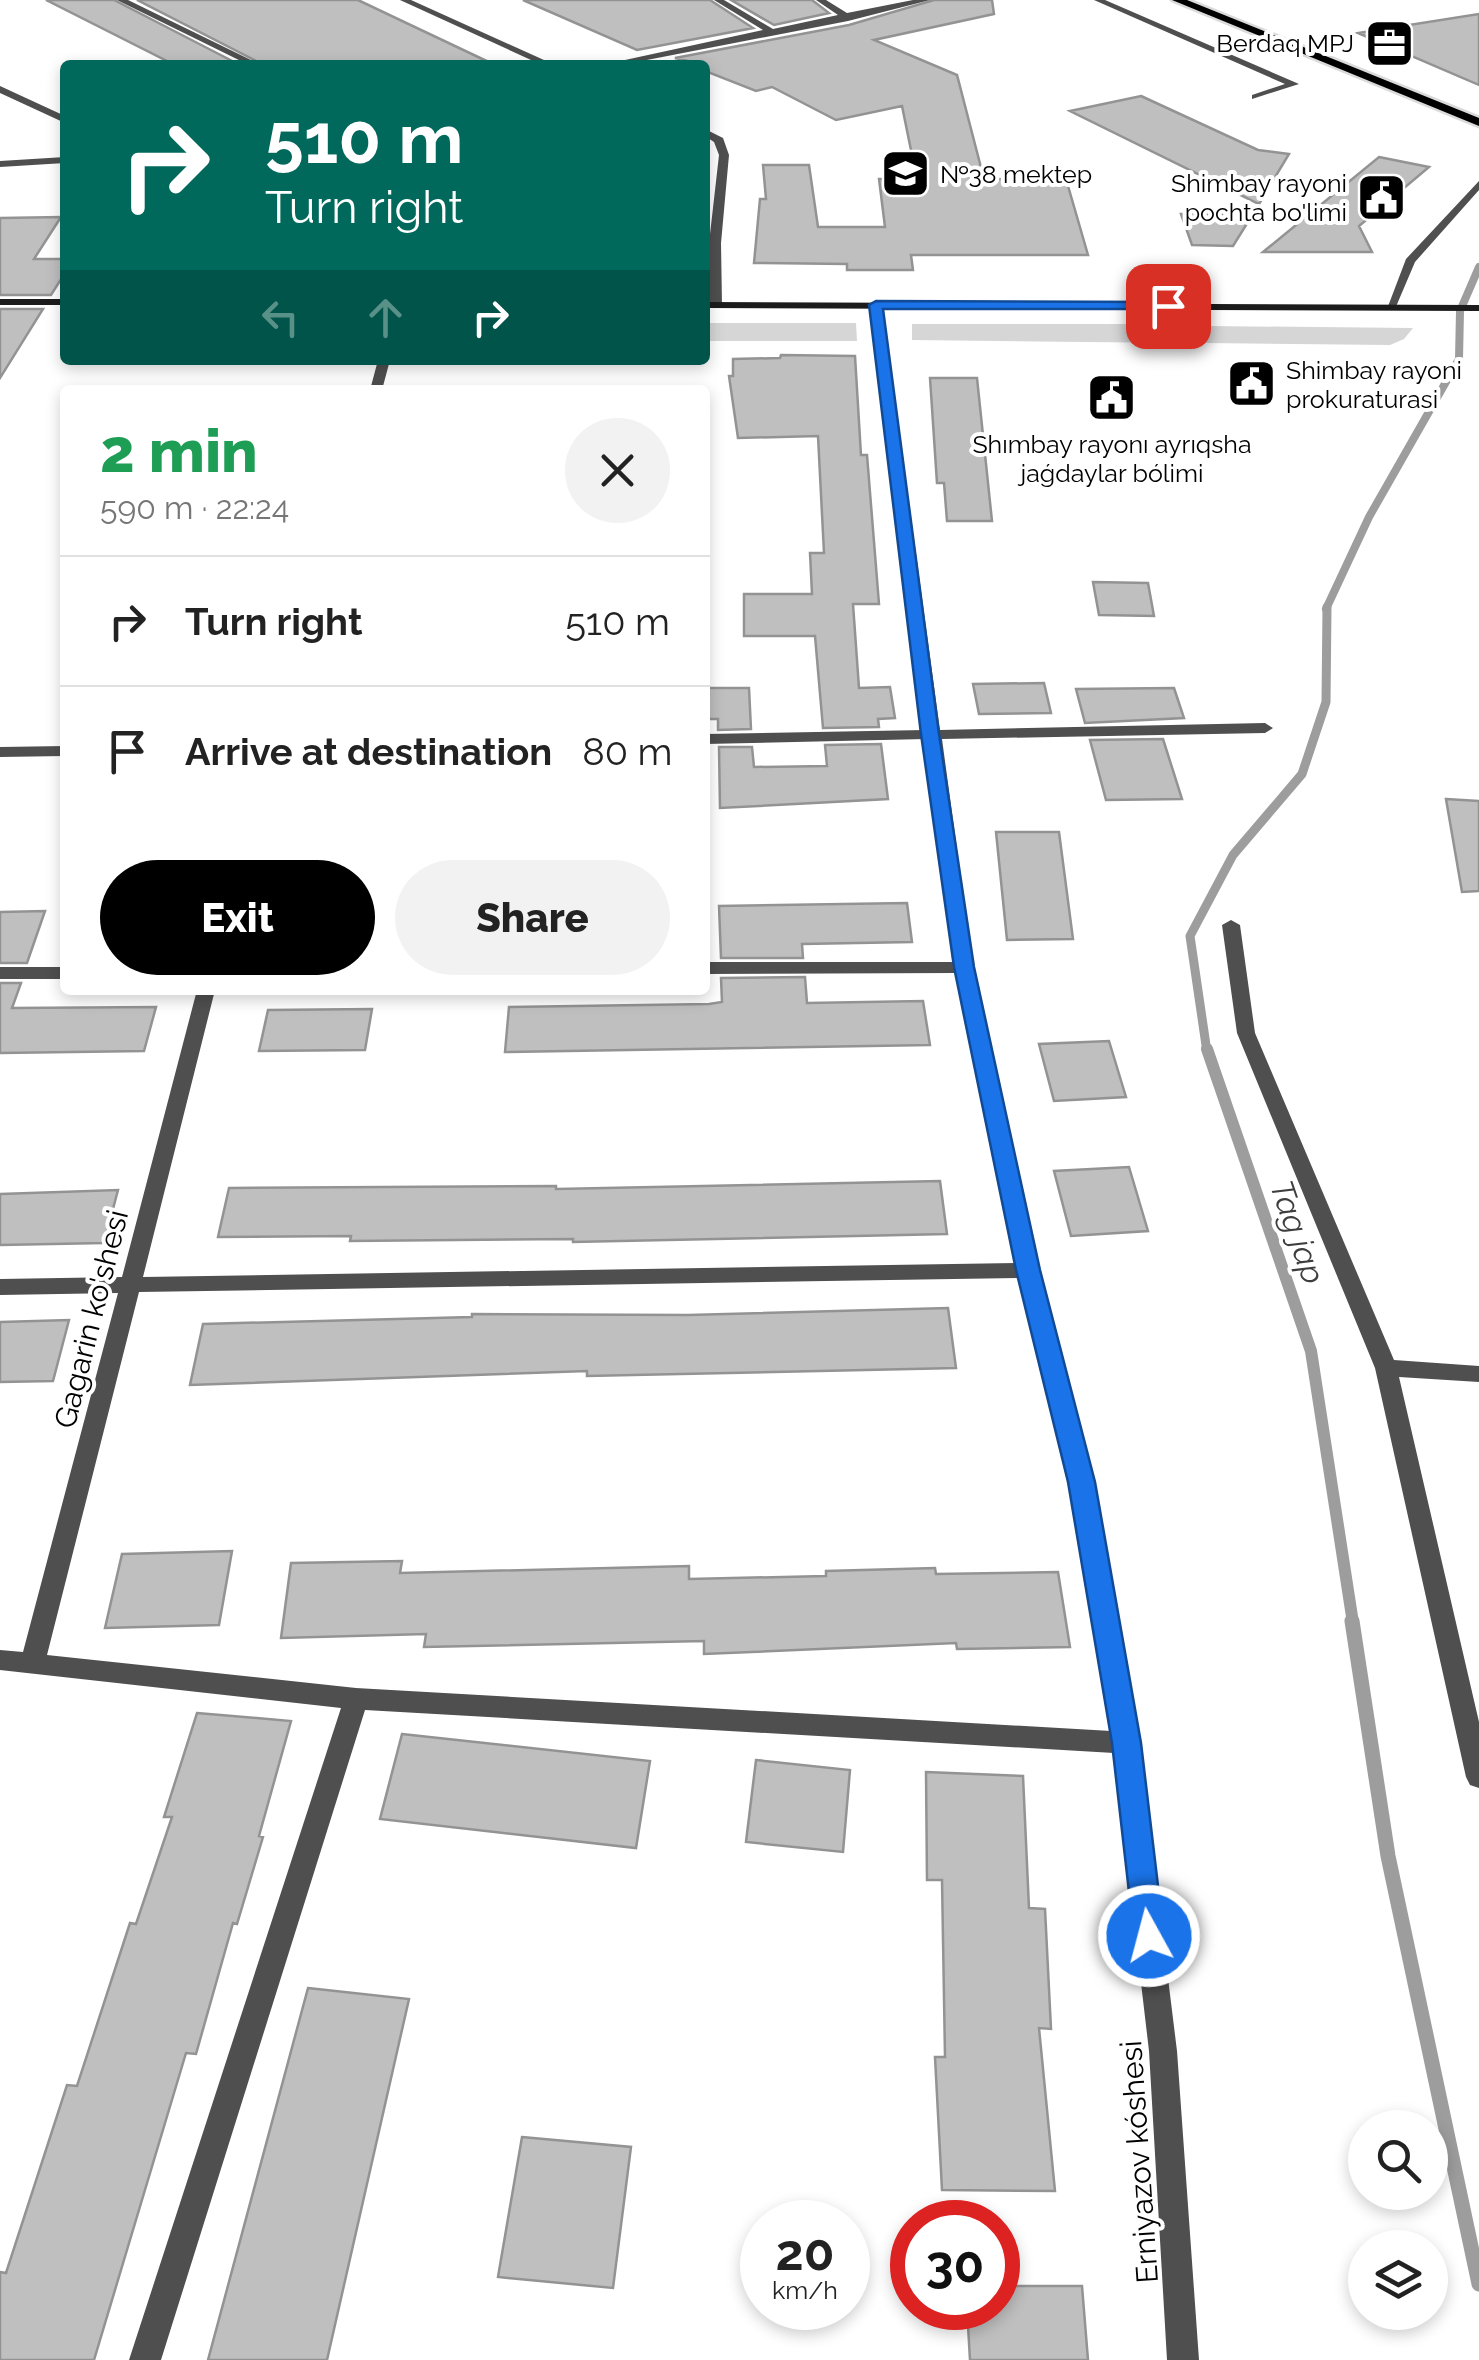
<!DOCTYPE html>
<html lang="en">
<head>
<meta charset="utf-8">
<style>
	:root { --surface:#fff; --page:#f2f2f2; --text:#222; --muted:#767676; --line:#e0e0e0; --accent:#000 }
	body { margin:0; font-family:Raleway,sans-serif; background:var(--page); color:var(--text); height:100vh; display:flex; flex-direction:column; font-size:38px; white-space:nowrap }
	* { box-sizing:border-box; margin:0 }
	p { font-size:32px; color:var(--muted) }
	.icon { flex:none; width:55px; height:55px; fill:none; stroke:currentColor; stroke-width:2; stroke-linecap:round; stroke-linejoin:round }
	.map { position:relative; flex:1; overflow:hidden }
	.drawer { position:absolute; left:60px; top:385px; width:650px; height:610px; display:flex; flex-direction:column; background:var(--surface); border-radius:10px; box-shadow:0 5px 15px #0003 }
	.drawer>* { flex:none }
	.top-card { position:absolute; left:60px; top:60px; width:650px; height:305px; border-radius:10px; box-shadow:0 5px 15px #0003; background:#00695c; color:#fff; overflow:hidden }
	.fabs { position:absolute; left:1348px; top:2110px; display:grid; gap:20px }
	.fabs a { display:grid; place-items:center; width:100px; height:100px; border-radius:50%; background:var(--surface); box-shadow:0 5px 15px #0003; font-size:50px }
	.speed { position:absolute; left:740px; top:2200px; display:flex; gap:20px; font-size:50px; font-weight:700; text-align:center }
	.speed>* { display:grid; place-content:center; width:130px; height:130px; border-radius:50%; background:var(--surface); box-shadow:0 5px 15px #0003; line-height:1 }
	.speed small { font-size:25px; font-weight:400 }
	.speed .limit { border:15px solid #d22; background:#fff; color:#111 }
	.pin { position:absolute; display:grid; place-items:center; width:85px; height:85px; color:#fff; margin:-42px; border-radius:20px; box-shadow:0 5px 15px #0006 }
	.me { position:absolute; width:110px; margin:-55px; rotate:353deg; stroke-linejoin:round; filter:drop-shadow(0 0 8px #0008) }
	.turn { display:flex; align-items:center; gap:35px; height:210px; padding:0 40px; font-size:45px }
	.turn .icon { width:130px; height:130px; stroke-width:2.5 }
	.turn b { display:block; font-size:70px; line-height:85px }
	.lanes { display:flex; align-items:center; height:95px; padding:0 40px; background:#0003; justify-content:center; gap:50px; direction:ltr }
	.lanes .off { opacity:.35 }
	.round { display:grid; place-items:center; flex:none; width:105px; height:105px; border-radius:52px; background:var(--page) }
	.overview { display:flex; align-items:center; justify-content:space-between; height:170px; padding:0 40px }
	h1 { font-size:60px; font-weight:800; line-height:75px; color:#1e9e55 }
	.primary-button { display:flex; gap:20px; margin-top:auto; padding:20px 40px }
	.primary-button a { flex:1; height:115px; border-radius:60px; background:var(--accent); color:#fff; font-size:40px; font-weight:800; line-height:115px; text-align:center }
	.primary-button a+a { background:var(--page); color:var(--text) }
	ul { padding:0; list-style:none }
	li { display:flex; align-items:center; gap:30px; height:130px; padding:0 40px; border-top:2px solid var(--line) }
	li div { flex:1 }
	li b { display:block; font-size:38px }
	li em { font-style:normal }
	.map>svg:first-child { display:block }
	.green { fill:#d6d6d6 }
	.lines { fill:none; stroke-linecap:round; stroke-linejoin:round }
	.stream-far3 { stroke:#9d9d9d; stroke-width:8 }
	.stream-far2 { stroke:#9d9d9d; stroke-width:9 }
	.stream-far1 { stroke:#9d9d9d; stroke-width:12 }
	.stream { stroke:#9d9d9d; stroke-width:15 }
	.building { fill:#bfbfbf; stroke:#939393; stroke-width:2.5 }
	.primary-casing { stroke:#dbdbdb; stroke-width:5 }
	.lane { fill:#4f4f4f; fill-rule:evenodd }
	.street { fill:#4f4f4f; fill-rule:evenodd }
	.secondary { fill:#1c1c1c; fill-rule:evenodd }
	.primary { fill:#000; fill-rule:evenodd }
	.route { fill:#1a73e8; stroke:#114b97; stroke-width:2.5 }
	.labels { text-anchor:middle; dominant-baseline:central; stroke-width:8; stroke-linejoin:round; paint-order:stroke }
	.far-poi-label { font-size:25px; fill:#000; stroke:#fff; text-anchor:end }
	.street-label { font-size:30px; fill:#000; stroke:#fff }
	.water-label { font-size:32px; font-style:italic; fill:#3e3e3e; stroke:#fff }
</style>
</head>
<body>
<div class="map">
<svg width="1479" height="2360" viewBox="0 0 1479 2360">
	<rect width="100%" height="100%" fill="#fff"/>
	<path class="green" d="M705,323H856L857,341H705Z
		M912,324H1181L1178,343L912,340Z
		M1207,326L1413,328L1404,339L1390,345L1205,343Z"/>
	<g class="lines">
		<path class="stream-far3" d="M1326,609L1369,517L1459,359L1460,311L1479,267"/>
		<path class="stream-far2" d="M1207,1052L1190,936L1233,855L1302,774L1326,702L1327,607"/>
		<path class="stream-far1" d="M1207,1049L1311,1351L1353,1623"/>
		<path class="stream" d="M1352,1621L1388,1856L1479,2284"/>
	</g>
	<path class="building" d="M46,0H114L240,65H175Z
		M137,0H358L495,65H264Z
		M523,0H710L753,28L637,50Z
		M731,0H812L829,13L774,25Z
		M934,0H992L994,14L874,40L957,75L984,179H1066L1088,255H911L913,270H847V264L754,263L760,199H766L763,165H809L818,227H885L879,179H917L914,164L919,163L913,160L902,106L836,120L772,87L756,91L705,71V65L675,58L849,25Z
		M1479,14V85L1358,33Z
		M1141,96L1258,150L1289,154L1259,204L1070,111Z
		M1379,157L1429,167L1359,226L1372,252H1263Z
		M1181,214H1253L1233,246L1192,245Z
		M61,217L34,259H65V273L51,295H0V218Z
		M0,309H43L0,378Z
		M781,355L855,356L861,455H867L879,604H853L859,688L890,687L895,718L878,719L879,727L823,728L815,636H744V594H812L810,553H824L818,436L738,438L729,376H733V359L780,358Z
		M930,378H977L992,521H947L944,483H937Z
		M1093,582L1148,583L1154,616L1099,615Z
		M1044,683L1051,713L979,714L973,684Z
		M705,688H749L751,729L718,730V719H705Z
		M1174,688L1184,718L1085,723L1076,689Z
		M1163,739L1182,799L1106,800L1090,740Z
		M881,744L888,799L720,808L719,747H752L754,767L827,766L825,745Z
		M1446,799L1479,801V891L1462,892Z
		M996,832H1059L1073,939L1007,940Z
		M907,903L912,942L802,944L803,958H721L719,906Z
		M45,911L27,963H0V912Z
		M805,977L807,1003L923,1001L930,1045L505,1052L509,1007L709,1004L722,1002L721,978Z
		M0,983H21L12,1008L156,1007L144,1051L0,1053Z
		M372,1009L365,1050L259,1051L268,1010Z
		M1109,1041L1126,1097L1054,1101L1039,1044Z
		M1129,1167L1148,1231L1071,1236L1054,1171Z
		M940,1181L947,1234L573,1242V1239L350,1241L351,1236L218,1237L229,1188L556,1186V1189Z
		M118,1190L104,1243L0,1245V1194Z
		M948,1308L956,1368L587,1376V1371L190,1385L203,1324L472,1317V1314L688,1315Z
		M69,1320L53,1381L0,1382V1322Z
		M232,1551L219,1625L105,1628L122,1554Z
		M402,1561L400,1573L689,1566V1579L826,1576V1571L935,1568L936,1574L1058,1572L1070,1647L957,1649L956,1643L704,1654V1641L424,1647L426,1634L281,1638L291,1563Z
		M197,1713L291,1721L259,1836L263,1837L237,1924L233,1923L196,2054L186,2053L94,2360H0V2272L6,2273L67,2085L77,2086L130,1923L136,1924L172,1817H164Z
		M402,1734L650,1761L636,1848L380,1819Z
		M756,1760L850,1770L843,1852L746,1842Z
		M926,1772L1023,1776L1029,1908L1045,1909L1051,2029L1039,2028L1055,2191L942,2190L935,2057H945L942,1880H927Z
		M308,1988L409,1999L327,2360H208Z
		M522,2137L631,2147L613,2288L498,2277Z
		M998,2286H1082L1088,2360H970L967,2308H998Z"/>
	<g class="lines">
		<defs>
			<path id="primary" d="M1172,0H1187L1479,118V126Z"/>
		</defs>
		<use href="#primary" class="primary-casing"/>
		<path class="lane" d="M1094,0H1105L1299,84L1252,99V95L1285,84Z
			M705,129L723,138L729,155L721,243L722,305L716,308L710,305L709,243L719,155L714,142L705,136Z
			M65,157V163L0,167V161Z
			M1479,181V190L1415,262L1395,309H1387L1406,259Z"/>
		<path class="street" d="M117,0H128L261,65H249Z
			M400,0H411L555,65H542Z
			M714,0H724L773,29L838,15L816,0H826L847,13L913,0H930L848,21L621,65H602L763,30Z
			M0,86L65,116V123L0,93Z
			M876,302L882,305L940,730L1265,723L1273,728L1265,733L942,739L973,967L1038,1270L1093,1481L1139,1743L1177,2051L1199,2360H1167L1149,2051L1114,1753L365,1710L161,2360H129L341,1708L0,1670V1650L23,1652L118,1293L0,1295V1279L122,1277L197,990H215L143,1277L1016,1263L956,973L705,974V962H954L926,739L705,744V734L925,730L870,305ZM1019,1278L1071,1481L1111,1731L356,1688L47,1655L139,1292Z
			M378,360H390L382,390H370Z
			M65,746V756L0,757V747Z
			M1231,920L1240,925L1255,1033L1394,1360L1479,1366V1382L1399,1377L1479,1722V1788L1470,1785L1466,1777L1375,1368L1237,1033L1222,925Z
			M0,967H65V979H0Z"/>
		<path class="secondary" d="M0,299H65V305H0Z
			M705,302L1479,305V311L705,308Z"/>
		<use href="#primary" class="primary"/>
	</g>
	<path class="route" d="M876,301L1168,302L1174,306L1168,309H883L939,734L974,967L1040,1270L1095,1482L1141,1743L1164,1936L1160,1946L1149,1950L1138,1946L1134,1936L1112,1743L1068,1482L1016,1270L954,967L921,734L869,305Z"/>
	<defs>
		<symbol id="office-square" viewBox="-11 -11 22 22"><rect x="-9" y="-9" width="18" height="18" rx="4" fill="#000" stroke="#fff"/><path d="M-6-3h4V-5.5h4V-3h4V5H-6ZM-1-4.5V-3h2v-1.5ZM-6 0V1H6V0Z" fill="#fff"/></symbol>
		<symbol id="school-square" viewBox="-11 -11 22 22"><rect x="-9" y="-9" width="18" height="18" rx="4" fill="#000" stroke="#fff"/><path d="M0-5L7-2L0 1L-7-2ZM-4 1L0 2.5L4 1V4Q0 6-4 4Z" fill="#fff"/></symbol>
		<symbol id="civic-square" viewBox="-11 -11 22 22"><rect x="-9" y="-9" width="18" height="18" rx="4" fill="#000" stroke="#fff"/><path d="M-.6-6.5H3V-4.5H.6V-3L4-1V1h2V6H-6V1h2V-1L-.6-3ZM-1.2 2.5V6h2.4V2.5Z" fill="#fff"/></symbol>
	</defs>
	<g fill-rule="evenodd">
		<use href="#office-square" x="1362" y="16" width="55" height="55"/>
		<use href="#school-square" x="878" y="146" width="55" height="55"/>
		<use href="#civic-square" x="1354" y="170" width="55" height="55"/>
		<use href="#civic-square" x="1224" y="356" width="55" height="55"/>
		<use href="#civic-square" x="1084" y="370" width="55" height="55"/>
	</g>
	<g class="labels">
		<g class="far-poi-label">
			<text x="1354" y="43">Berdaq MPJ</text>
			<text x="940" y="174" text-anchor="start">№38 mektep</text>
			<text x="1347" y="183">Shimbay rayoni<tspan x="1347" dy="29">pochta bo'limi</tspan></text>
			<text x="1286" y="370" text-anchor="start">Shimbay rayoni<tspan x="1286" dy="29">prokuraturasi</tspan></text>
			<text x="1112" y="444" text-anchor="middle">Shımbay rayonı ayrıqsha<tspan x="1112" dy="29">jaǵdaylar bólimi</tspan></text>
		</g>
		<g class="street-label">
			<text transform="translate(91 1319) rotate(-76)">Gagarin ko'shesi</text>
			<text transform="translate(1139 2162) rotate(-94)">Erniyazov kóshesi</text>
		</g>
		<g class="water-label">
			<text transform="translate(1298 1232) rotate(71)">Tag jap</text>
		</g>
	</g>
</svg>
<div class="fabs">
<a><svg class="icon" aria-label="search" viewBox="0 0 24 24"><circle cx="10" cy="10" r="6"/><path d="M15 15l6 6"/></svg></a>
<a><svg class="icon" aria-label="layers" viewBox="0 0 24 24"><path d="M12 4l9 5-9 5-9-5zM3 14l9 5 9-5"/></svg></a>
</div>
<div class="speed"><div>20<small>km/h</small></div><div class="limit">30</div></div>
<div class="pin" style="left:1168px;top:306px;background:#d93025"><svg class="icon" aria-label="arrive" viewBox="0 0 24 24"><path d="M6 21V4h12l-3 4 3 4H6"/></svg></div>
<svg class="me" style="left:1149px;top:1936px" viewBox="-20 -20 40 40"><circle r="17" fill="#1a73e8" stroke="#fff" stroke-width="3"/><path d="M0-11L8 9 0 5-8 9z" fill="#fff"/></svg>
<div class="top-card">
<div class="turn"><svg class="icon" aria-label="right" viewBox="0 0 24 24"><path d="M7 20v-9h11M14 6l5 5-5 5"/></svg><div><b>510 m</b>Turn right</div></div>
<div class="lanes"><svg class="icon off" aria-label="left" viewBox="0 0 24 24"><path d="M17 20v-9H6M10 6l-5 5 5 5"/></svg><svg class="icon off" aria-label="ahead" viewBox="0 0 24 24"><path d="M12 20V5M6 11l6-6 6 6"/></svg><svg class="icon" aria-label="right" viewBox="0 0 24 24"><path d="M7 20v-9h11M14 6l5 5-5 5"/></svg></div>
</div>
<section class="drawer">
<div class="overview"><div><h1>2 min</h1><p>590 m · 22:24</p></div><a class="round"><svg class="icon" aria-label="close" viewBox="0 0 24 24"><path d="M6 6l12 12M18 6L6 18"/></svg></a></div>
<ul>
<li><svg class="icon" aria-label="right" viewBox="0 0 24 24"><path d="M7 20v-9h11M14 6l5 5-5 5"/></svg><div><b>Turn right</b></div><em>510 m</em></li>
<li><svg class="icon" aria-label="arrive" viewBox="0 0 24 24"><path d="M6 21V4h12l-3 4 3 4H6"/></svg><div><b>Arrive at destination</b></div><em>80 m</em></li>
</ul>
<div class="primary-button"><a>Exit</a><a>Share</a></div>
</section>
</div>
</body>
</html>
